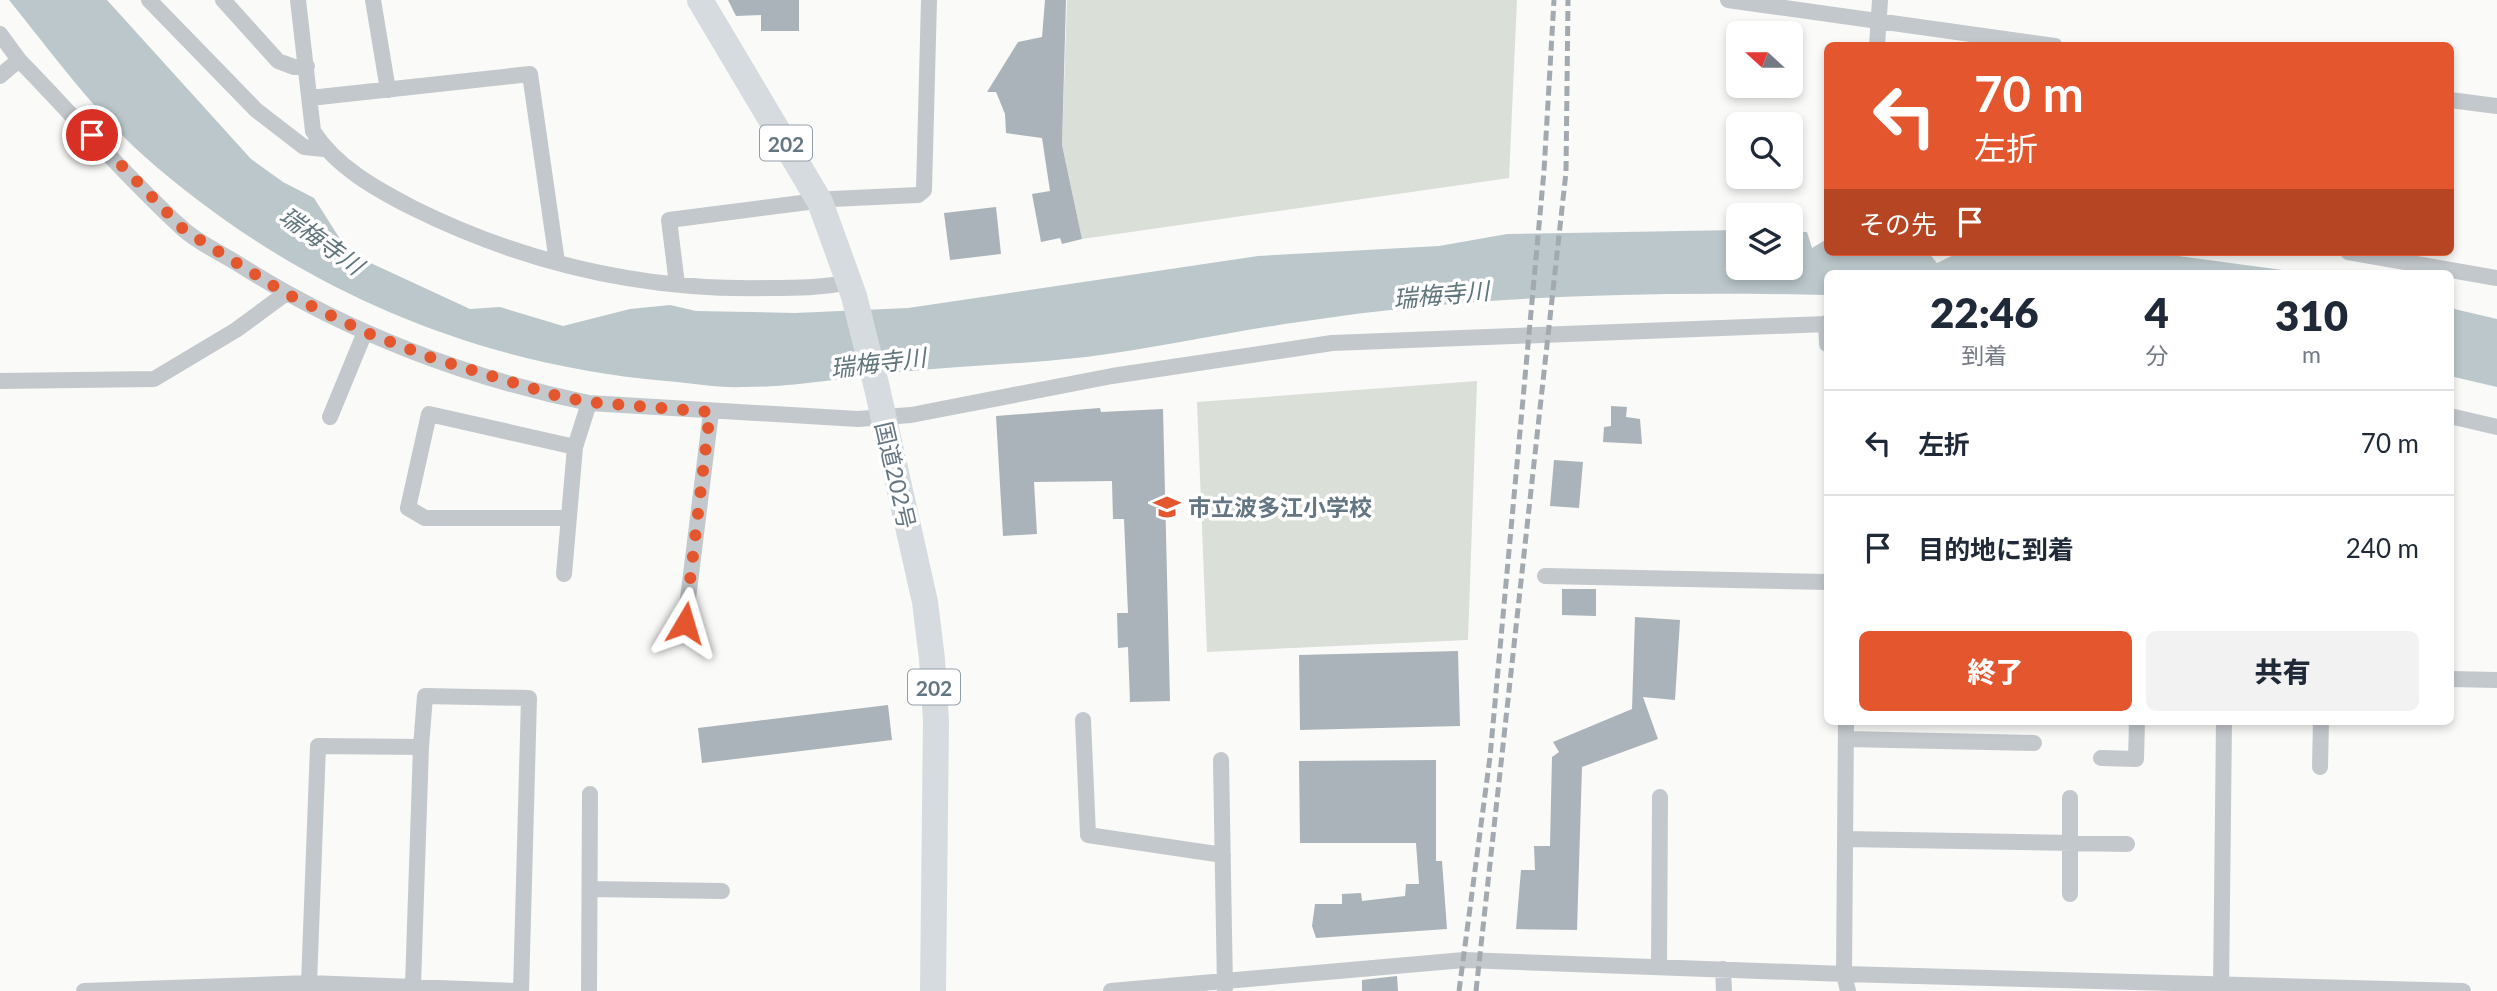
<!DOCTYPE html>
<html lang="ja">
<head>
<meta charset="utf-8">
<style>
	:root { --surface:#fff; --page:#f2f2f3; --text:#1f2937; --muted:#747a83; --line:#e0e1e3; --accent:#e4572e }
	body { margin:0; font-family:Lato,"Noto Sans JP",sans-serif; background:var(--page); color:var(--text); height:100vh; display:flex; flex-direction:column; font-size:26px; white-space:nowrap }
	* { box-sizing:border-box; margin:0 }
	p { font-size:23px; color:var(--muted) }
	.icon { flex:none; width:38px; height:38px; fill:none; stroke:currentColor; stroke-width:2; stroke-linecap:round; stroke-linejoin:round }
	.map { position:relative; flex:1; overflow:hidden }
	.details { position:absolute; left:1824px; top:270px; width:630px; height:455px; display:flex; flex-direction:column; background:var(--surface); border-radius:10px; box-shadow:0 4px 10px #0003 }
	.details>* { flex:none }
	.guide { position:absolute; left:1824px; top:42px; width:630px; height:214px; border-radius:10px; box-shadow:0 4px 10px #0003; background:#e4572e; color:#fff; overflow:hidden }
	.needle { width:46px; rotate:291deg }
	.buttons { position:absolute; left:1726px; top:21px; display:grid; gap:14px }
	.buttons a { display:grid; place-items:center; width:77px; height:77px; border-radius:10px; background:var(--surface); box-shadow:0 4px 10px #0003; font-size:35px }
	.pin { position:absolute; display:grid; place-items:center; width:60px; height:60px; color:#fff; margin:-30px; border:4px solid #fff; border-radius:50%; box-shadow:0 2px 7px #0007 }
	.me { position:absolute; width:77px; margin:-38px; rotate:7deg; stroke-linejoin:round; filter:drop-shadow(0 0 5px #0008) }
	.turn { display:flex; align-items:center; gap:24px; height:147px; padding:0 35px; font-size:32px }
	.turn .icon { width:91px; height:91px; stroke-width:2.5 }
	.turn b { display:block; font-size:49px; line-height:60px }
	.then { display:flex; align-items:center; height:66px; padding:0 35px; background:#0003; gap:14px; font-size:26px }
	.eta { display:flex; justify-content:space-evenly; align-items:center; height:119px; text-align:center }
	.eta b { font-size:42px; font-weight:800; line-height:49px }
	.primary-button { display:flex; gap:14px; margin-top:auto; padding:14px 35px }
	.primary-button a { flex:1; height:80px; border-radius:10px; background:var(--accent); color:#fff; font-size:28px; font-weight:800; line-height:80px; text-align:center }
	.primary-button a+a { background:var(--page); color:var(--text) }
	ul { padding:0; list-style:none }
	li { display:flex; align-items:center; gap:21px; height:105px; padding:0 35px; border-top:2px solid var(--line) }
	li div { flex:1 }
	li b { display:block; font-size:26px }
	li em { font-style:normal }
	.map>svg:first-child { display:block }
	.green { fill:#dadfd7 }
	.water { fill:#bbc7cb }
	.building { fill:#aab3b9 }
	.lines { fill:none; stroke-linecap:round; stroke-linejoin:round }
	.minor { stroke:#c3c8cc; stroke-width:16 }
	.trunk { stroke:#d6dbdf; stroke-width:26 }
	.rail { stroke:#a2aab0; stroke-width:5; stroke-dasharray:10 5; stroke-linecap:butt }
	.route { stroke:#e4572e; stroke-width:12; stroke-dasharray:0 21.6 }
	.labels { text-anchor:middle; dominant-baseline:central; stroke-width:7; stroke-linejoin:round; paint-order:stroke }
	.shield { fill:#fff; stroke:#939fa8; stroke-width:2 }
	.shield-label { font-size:21px; font-weight:bold; fill:#657683 }
	.street-label { font-size:23px; fill:#657683; stroke:#fff }
	.poi-label { font-size:23px; font-weight:bold; fill:#657683; stroke:#fff; text-anchor:start }
	.water-label { font-size:24px; font-style:italic; fill:#60757c; stroke:#fff }
</style>
</head>
<body>
<div class="map">
<svg width="2497" height="991" viewBox="0 0 2497 991">
	<rect width="100%" height="100%" fill="#fafaf8"/>
	<path class="green" d="M1067,0H1517L1509,178L1082,239L1062,145Z
		M1477,381L1468,640L1207,652L1197,402Z"/>
	<path class="water" d="M9,0H107L251,159L283,182L314,198L349,253L470,309L500,307L563,326L630,309L670,305L696,311L795,313L908,308L1258,256L1439,246L1507,234L1738,230V268H1790V232H1807L1812,248L1827,239V252H1928L1937,263L1960,252H2149L2304,273H1827V295C1651,291 1473,295 1299,322C1228,332 1157,348 1086,357C1024,364 962,366 900,372C849,377 796,387 744,387C718,388 691,383 666,381C470,364 291,286 144,156C93,110 52,53 9,0Z
		M2450,308L2497,319V387L2450,376Z"/>
	<path class="building" d="M728,0H799V31H761V15L736,16Z
		M1045,0H1066L1062,145L1082,239L1062,244L1060,238L1041,242L1032,194L1050,191L1042,138L1006,133L1005,114L996,92H987L1018,42L1042,37Z
		M996,207L1001,254L950,260L944,213Z
		M1611,406L1627,407L1626,417L1640,419L1642,444L1603,442L1604,427L1611,426Z
		M1100,408L1101,412L1163,409L1170,701L1130,702L1128,647L1118,648L1117,613H1128L1124,519H1113L1112,481L1034,482L1037,534L1003,536L996,416Z
		M1554,460L1583,462L1579,508L1550,506Z
		M1562,589H1596V616L1562,615Z
		M1635,617L1680,620L1675,700L1643,697L1658,739L1582,767L1577,930L1516,929L1521,870H1535L1534,846H1550L1552,757L1559,752L1553,742L1632,709Z
		M1458,651L1460,726L1300,730L1299,655Z
		M888,705L892,740L702,763L698,728Z
		M1436,760V861H1442L1447,929L1316,938L1312,926L1315,904H1342V894L1361,893L1362,901L1405,896L1406,884H1419L1416,843H1300L1299,761Z
		M1397,976L1398,991H1362V980Z"/>
	<g class="lines">
		<path class="minor" d="M149,0L256,110L304,147L324,149
			M223,0L278,61L294,67L307,66
			M298,0L313,131C336,167 376,189 413,208C524,263 645,291 769,288C796,288 822,288 848,282
			M373,0L388,90
			M1728,0L2055,46
			M0,34L19,60C73,115 125,176 182,228C198,243 221,253 240,265C345,332 467,378 589,403L858,419L911,415L1112,376L1332,343L1827,324
			M1877,46L1880,0
			M0,76L19,60
			M310,98L530,74L557,262
			M2450,100L2497,106
			M2348,252L2497,278
			M677,284L669,220L832,199L918,195L924,190L929,0
			M1826,323L1827,344
			M0,381L154,379L236,330L285,294
			M2450,416L2497,427
			M330,417L365,332
			M569,518H425L408,508L429,414L575,447
			M564,574L575,447L589,403
			M1545,576L1827,582
			M685,623L711,412
			M2450,679L2497,680
			M1083,720L1088,835L1223,855
			M1846,721L1844,974L1848,991
			M1846,739L2034,743
			M421,747L425,696L529,698L521,991
			M2101,758L2136,759L2137,721
			M1221,760L1225,988
			M2320,767L2321,721
			M2070,798V894
			M1845,839L2127,844
			M590,889L722,891
			M1659,967L1660,797
			M1723,969L1724,991
			M309,983L318,746L421,747L413,985
			M84,991L309,983L517,991
			M589,991L590,794
			M1111,991L1464,960L1844,974L2463,991
			M2221,991L2224,721"/>
		<path class="trunk" d="M700,0L820,202L854,296L877,388L925,602L932,659L936,720L933,991"/>
		<path class="rail" d="M1459,991L1490,757L1544,171L1554,0
			M1476,991L1566,172L1568,0"/>
	</g>
	<g class="lines">
		<path class="route" d="M92,135L184,230L285,293L365,332L432,358L558,396L589,402L710,412L685,623"/>
	</g>
	<defs>
		<symbol id="school-bare" viewBox="-9 -9 18 18"><path d="M0-5L7-2L0 1L-7-2ZM-4 1L0 2.5L4 1V4Q0 6-4 4Z" fill="#e4572e" stroke="#fff" stroke-width="2.5" paint-order="stroke"/></symbol>
	</defs>
	<g fill-rule="evenodd">
		<use href="#school-bare" x="1148" y="488" width="38" height="38"/>
	</g>
	<g class="labels">
		<g class="shield">
			<rect x="760" y="125.5" width="52" height="35" rx="5"/>
			<rect x="908" y="669.5" width="52" height="35" rx="5"/>
		</g>
		<g class="shield-label">
			<text x="786" y="143">202</text>
			<text x="934" y="687">202</text>
		</g>
		<g class="street-label">
			<text transform="translate(896 475) rotate(77)">国道202号</text>
		</g>
		<g class="poi-label">
			<text x="1188" y="507">市立波多江小学校</text>
		</g>
		<g class="water-label">
			<text transform="translate(322 240) rotate(36)">瑞梅寺川</text>
			<text transform="translate(1441 294) rotate(-5)">瑞梅寺川</text>
			<text transform="translate(878 362) rotate(-7)">瑞梅寺川</text>
		</g>
	</g>
</svg>
<div class="buttons">
<a><svg class="needle" viewBox="-14 -14 28 28"><path d="M0-13l5 13h-10z" fill="#e53935"/><path d="M0 13l5-13h-10z" fill="#747a83"/></svg></a>
<a><svg class="icon" aria-label="search" viewBox="0 0 24 24"><circle cx="10" cy="10" r="6"/><path d="M15 15l6 6"/></svg></a>
<a><svg class="icon" aria-label="layers" viewBox="0 0 24 24"><path d="M12 4l9 5-9 5-9-5zM3 14l9 5 9-5"/></svg></a>
</div>
<div class="pin" style="left:92px;top:135px;background:#d93025"><svg class="icon" aria-label="arrive" viewBox="0 0 24 24"><path d="M6 21V4h12l-3 4 3 4H6"/></svg></div>
<svg class="me" style="left:685px;top:623px" viewBox="-20 -20 40 40"><path d="M0-17L14 15 0 8-14 15z" fill="#e4572e" stroke="#fff" stroke-width="4"/></svg>
<div class="guide">
<div class="turn"><svg class="icon" aria-label="left" viewBox="0 0 24 24"><path d="M17 20v-9H6M10 6l-5 5 5 5"/></svg><div><b>70 m</b>左折</div></div>
<div class="then">その先<svg class="icon" aria-label="arrive" viewBox="0 0 24 24"><path d="M6 21V4h12l-3 4 3 4H6"/></svg></div>
</div>
<section class="details">
<div class="eta">
<div><b>22:46</b><p>到着</p></div>
<div><b>4</b><p>分</p></div>
<div><b>310</b><p>m</p></div>
</div>
<ul>
<li><svg class="icon" aria-label="left" viewBox="0 0 24 24"><path d="M17 20v-9H6M10 6l-5 5 5 5"/></svg><div><b>左折</b></div><em>70 m</em></li>
<li><svg class="icon" aria-label="arrive" viewBox="0 0 24 24"><path d="M6 21V4h12l-3 4 3 4H6"/></svg><div><b>目的地に到着</b></div><em>240 m</em></li>
</ul>
<div class="primary-button"><a>終了</a><a>共有</a></div>
</section>
</div>
</body>
</html>
